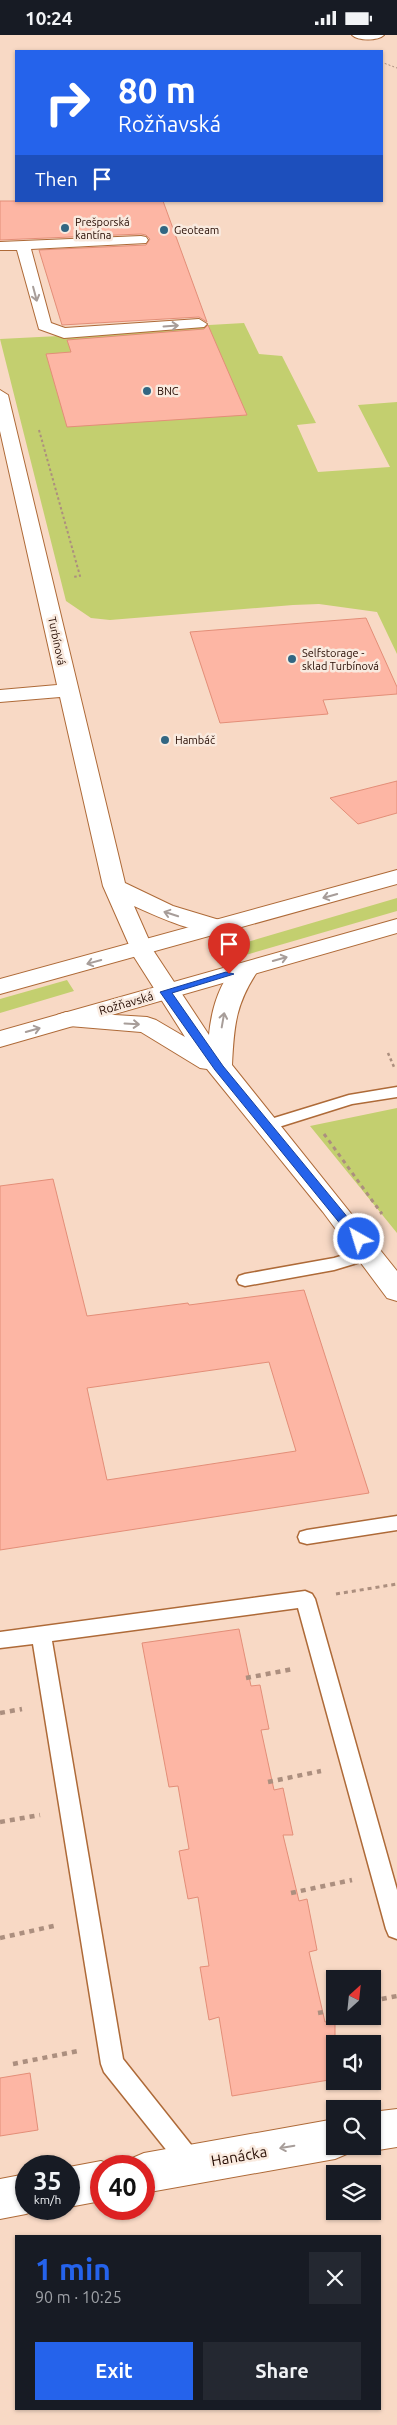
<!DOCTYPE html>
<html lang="en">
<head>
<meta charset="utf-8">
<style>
	:root { --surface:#171b24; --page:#242831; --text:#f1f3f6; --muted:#9ea1a6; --accent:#2563eb }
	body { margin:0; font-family:Ubuntu,sans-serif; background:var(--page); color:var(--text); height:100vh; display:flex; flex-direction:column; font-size:19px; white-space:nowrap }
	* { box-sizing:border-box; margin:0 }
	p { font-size:16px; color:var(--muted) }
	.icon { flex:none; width:28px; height:28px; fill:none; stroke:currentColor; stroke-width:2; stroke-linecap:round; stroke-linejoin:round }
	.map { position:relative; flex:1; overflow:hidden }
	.side { position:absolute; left:15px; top:2200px; width:366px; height:175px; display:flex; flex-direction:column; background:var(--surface); border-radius:0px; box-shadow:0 1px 4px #0004 }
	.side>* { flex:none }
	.top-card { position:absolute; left:15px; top:15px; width:368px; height:152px; border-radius:0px; box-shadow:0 1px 4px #0004; background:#2563eb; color:#fff; overflow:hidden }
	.needle { width:32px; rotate:27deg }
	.controls { position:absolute; left:326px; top:1935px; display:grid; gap:10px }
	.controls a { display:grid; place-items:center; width:55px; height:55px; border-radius:0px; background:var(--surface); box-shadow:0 1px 4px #0004; font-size:25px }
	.speed { position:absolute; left:15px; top:2120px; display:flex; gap:10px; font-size:25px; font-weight:700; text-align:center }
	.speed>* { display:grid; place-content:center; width:65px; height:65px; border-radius:50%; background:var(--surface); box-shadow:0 1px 4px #0004; line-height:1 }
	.speed small { font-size:12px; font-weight:400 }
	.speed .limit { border:8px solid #d22; background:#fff; color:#111 }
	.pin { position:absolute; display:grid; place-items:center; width:42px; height:42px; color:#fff; margin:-51px -21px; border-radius:50% 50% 50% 0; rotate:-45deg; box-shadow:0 0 5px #0007 }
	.pin .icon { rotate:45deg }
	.me { position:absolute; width:55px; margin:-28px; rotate:321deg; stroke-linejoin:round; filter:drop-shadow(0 0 4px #0008) }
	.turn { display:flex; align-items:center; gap:18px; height:105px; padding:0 20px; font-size:22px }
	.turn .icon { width:65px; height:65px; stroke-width:2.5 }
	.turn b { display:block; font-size:35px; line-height:42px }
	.then { display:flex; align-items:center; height:48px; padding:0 20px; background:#0003; gap:10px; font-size:19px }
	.round { display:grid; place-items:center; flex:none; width:52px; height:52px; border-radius:0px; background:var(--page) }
	.head { display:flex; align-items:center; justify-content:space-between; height:85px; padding:0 20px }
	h1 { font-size:30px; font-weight:700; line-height:38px; color:var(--accent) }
	.primary-button { display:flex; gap:10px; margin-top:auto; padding:10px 20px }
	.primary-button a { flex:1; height:58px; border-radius:0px; background:var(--accent); color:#fff; font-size:20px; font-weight:700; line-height:58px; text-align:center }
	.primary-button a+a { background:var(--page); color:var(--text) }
	.status { display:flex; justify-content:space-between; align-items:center; height:35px; padding:0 25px; background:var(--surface); direction:ltr }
	.status svg { height:14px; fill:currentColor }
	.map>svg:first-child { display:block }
	.green { fill:#c3cf6f }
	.building { fill:#fdb6a4; stroke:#e38e78; fill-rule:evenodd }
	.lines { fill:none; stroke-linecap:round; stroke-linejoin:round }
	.lane-casing { stroke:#ae6a38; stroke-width:3 }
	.street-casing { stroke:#ae6a38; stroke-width:2 }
	.secondary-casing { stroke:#ae6a38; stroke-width:2 }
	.primary-casing { stroke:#ae6a38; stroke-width:2 }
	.path-far4 { stroke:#ac8f7f; stroke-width:1; stroke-dasharray:2 2; stroke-linecap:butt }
	.path-far3 { stroke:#ac8f7f; stroke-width:2; stroke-dasharray:2.5 2.5; stroke-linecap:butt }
	.path-far2 { stroke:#ac8f7f; stroke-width:2.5; stroke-dasharray:3 3; stroke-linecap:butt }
	.path-far1 { stroke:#ac8f7f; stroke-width:3; stroke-dasharray:4 4; stroke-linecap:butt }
	.path { stroke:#ac8f7f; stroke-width:4.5; stroke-dasharray:5 5; stroke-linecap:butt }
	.lane { fill:#fff; fill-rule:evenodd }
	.street { fill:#fff; fill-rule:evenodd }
	.secondary { fill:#fff; fill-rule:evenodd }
	.primary { fill:#fff; fill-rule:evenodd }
	.oneway { stroke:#a79d99 }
	.route { fill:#2563eb; stroke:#184099 }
	.poi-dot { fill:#326682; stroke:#f9eadf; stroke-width:2 }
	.labels { text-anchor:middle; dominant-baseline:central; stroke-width:5; stroke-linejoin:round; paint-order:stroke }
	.far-poi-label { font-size:11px; fill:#240a00; stroke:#f9eadf; text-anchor:start }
	.far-street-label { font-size:11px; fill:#240a00; stroke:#f9eadf }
	.street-label { font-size:12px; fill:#240a00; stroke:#f9eadf }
	.near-street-label { font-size:15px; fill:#240a00; stroke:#f9eadf }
</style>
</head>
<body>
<div class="status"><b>10:24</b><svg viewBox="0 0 49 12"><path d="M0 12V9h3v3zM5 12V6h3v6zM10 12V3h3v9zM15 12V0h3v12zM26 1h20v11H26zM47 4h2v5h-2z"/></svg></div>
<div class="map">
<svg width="397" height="2390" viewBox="0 0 397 2390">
	<rect width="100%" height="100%" fill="#f8d9c5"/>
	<path class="green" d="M244,288L259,319L282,321L316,388L297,390L318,437L390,432L358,370L397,367V619L377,577L319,569L293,570L110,585L91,583L66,566L0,304L157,296V293Z
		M397,863V876L218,928L213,917Z
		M67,945L74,956L0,978V964Z
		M397,1073V1198L310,1091Z"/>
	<path class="building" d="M0,166H163L207,287L199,282L62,290L39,215L146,210L150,204L146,200L141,199L0,205Z
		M208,290L247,380L67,392L46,319L71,317L67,305L204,294Z
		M366,583L397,652V659L323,665L328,679L220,688L190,597Z
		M397,746V778L358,789L330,763Z
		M53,1144L87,1281L188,1268L189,1270L304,1255L369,1458L0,1515V1151ZM269,1327L296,1416L107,1445L87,1353Z
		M239,1594L251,1651L260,1650L269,1694L261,1695L274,1755L283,1753L293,1800H283L299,1866L307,1864L317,1915L309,1917L325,1987L335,1985V2044L232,2061L219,1982L209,1985L200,1932L209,1931L198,1862L188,1864L179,1816L189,1814L178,1751L169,1752L142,1608Z
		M30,2038L38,2095L0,2101V2043Z"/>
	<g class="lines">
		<defs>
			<path id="lane" d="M397,1052V1062L352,1069L266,1096L258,1091L261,1087L349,1060Z
				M371,1212L377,1214L379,1218L377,1222L334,1235L245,1251L239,1249L237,1245L239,1241L245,1239L334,1223Z
				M397,1481V1495L307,1509L300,1507L298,1502L300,1497L307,1495Z
				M305,1556L312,1559L315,1564L397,1855V1904L389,1901L386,1894L298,1573L52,1606L123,2024L200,2121L204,2129L200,2137L192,2141L184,2137L104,2037L101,2029L33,1609L0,1613V1597Z"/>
			<path id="street" d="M352,0H384C378,6 358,6 352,0Z
				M141,201L146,202L148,205L146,208L31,214L51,288L65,293L199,284L207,289L204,292L64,303L39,294L17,215H0V207Z
				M0,355L8,360L125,848L173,871L226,887L230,892L226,897C204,903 156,881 134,871L153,914L149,919L141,921L133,919L103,851L60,662L0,667V655L57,650L0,396Z
				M397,2074V2112L372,2116L359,2111H372V2077Z
				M335,2084V2111H352L349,2118L335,2124L144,2158V2131H127L130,2124L144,2118Z
				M101,2126L114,2131H101V2166L69,2172V2132Z
				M26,2139V2174H39L26,2179L0,2184V2144Z"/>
			<path id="secondary" d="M141,907L149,909L209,1000C211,976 224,921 255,929L259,934C236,968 234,989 232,1030L397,1236V1266L387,1263L323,1177L207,1034L200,1033L141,997L57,990L54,985L57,980L66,977L147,982L156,985L185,1002L129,914L133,909Z"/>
			<path id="primary" d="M397,835V849L0,959V944Z
				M397,884V898L0,1012V996Z"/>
		</defs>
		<use href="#lane" class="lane-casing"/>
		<use href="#street" class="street-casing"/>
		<use href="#secondary" class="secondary-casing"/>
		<use href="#primary" class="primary-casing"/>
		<path class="path-far4" d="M381,27L397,33"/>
		<path class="path-far3" d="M39,395L80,541L72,542"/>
		<path class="path-far2" d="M388,1018L394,1032"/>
		<path class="path-far1" d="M324,1099L382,1179
			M336,1559L397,1549"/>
		<path class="path" d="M246,1643L293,1634
			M0,1678L22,1674
			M268,1747L321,1736
			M0,1787L40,1780
			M291,1858L352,1845
			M0,1903L58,1890
			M372,1966L397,1961
			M318,1978L335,1975
			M13,2029L78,2016"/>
		<use href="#lane" class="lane"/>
		<use href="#street" class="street"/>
		<use href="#secondary" class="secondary"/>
		<use href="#primary" class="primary"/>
	</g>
	<defs><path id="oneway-shaft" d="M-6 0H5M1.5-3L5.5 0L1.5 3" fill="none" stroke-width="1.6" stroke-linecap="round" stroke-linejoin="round" transform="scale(1.25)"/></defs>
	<g class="oneway">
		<use href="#oneway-shaft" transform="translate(35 259) rotate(75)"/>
		<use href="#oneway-shaft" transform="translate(171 291) rotate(-4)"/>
		<use href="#oneway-shaft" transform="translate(330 861) rotate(164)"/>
		<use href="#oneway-shaft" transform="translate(171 879) rotate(-162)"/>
		<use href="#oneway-shaft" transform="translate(280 924) rotate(-16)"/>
		<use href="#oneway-shaft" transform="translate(94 927) rotate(165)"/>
		<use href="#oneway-shaft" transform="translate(223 985) rotate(-80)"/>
		<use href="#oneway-shaft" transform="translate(132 989) rotate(3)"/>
		<use href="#oneway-shaft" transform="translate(33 995) rotate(-16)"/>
		<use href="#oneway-shaft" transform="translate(287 2112) rotate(170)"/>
	</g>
	<path class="route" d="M226,937L234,939L172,958L223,1031L363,1201V1207H355L215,1035L160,957Z"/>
	<g class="poi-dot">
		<circle cx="65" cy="193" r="5"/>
		<circle cx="164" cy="195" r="5"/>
		<circle cx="147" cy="356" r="5"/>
		<circle cx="292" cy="624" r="5"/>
		<circle cx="165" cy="705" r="5"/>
	</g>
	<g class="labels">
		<g class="far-poi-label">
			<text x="75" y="187">Prešporská<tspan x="75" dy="13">kantína</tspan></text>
			<text x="174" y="195">Geoteam</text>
			<text x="157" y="356">BNC</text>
			<text x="302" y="618">Selfstorage -<tspan x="302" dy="13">sklad Turbínová</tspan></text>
			<text x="175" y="705">Hambáč</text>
		</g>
		<g class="far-street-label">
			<text transform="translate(57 606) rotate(78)">Turbínová</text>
		</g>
		<g class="street-label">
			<text transform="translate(126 968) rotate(-16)">Rožňavská</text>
		</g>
		<g class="near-street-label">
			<text transform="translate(239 2121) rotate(-10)">Hanácka</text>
		</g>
	</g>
</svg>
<div class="controls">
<a><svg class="needle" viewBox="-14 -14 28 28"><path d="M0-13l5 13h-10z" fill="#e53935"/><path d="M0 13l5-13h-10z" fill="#9ea1a6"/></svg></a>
<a><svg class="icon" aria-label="sound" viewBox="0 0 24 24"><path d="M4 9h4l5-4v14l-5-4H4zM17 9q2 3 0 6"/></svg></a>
<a><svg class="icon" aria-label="search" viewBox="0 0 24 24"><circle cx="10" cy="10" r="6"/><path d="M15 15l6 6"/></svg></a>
<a><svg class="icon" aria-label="layers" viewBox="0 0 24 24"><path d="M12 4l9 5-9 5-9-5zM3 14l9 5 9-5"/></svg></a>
</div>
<div class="speed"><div>35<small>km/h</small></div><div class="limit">40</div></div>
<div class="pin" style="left:229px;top:939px;background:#d93025"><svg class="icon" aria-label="arrive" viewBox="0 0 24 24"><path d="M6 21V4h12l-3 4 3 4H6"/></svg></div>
<svg class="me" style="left:359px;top:1204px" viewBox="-20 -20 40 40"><circle r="17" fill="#2563eb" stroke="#fff" stroke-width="3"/><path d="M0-11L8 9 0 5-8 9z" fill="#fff"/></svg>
<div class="top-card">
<div class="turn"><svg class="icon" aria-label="right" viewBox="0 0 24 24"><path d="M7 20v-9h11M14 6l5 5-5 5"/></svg><div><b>80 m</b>Rožňavská</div></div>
<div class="then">Then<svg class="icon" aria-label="arrive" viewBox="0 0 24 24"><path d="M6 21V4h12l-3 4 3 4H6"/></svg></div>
</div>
<section class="side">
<div class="head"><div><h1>1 min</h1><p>90 m · 10:25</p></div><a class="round"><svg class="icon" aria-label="close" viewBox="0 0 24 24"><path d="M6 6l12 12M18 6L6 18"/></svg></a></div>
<div class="primary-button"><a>Exit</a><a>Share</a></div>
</section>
</div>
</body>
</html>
